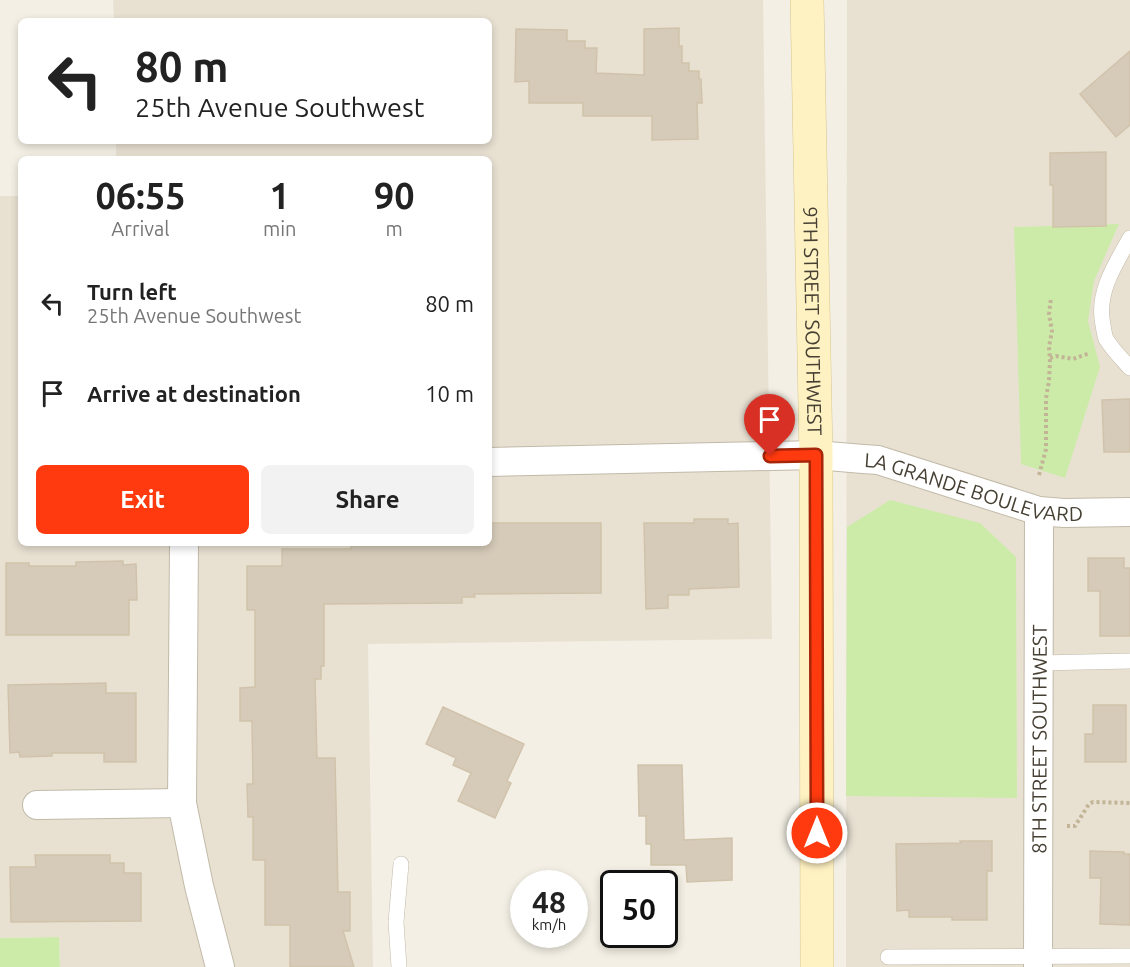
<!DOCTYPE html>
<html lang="en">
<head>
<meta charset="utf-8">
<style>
	:root { --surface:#fff; --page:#f2f2f2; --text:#222; --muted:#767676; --accent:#ff3a0f }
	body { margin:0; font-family:Ubuntu,sans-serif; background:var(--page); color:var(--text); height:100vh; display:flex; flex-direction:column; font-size:22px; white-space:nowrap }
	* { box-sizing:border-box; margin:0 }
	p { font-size:20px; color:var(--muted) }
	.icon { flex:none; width:33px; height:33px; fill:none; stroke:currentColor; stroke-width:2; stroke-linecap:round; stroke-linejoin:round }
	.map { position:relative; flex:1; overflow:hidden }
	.drawer { position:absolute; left:18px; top:156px; width:474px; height:390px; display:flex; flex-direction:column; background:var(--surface); border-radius:9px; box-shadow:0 3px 9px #0003 }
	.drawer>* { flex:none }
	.banner { position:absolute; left:18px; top:18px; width:474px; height:126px; border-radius:9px; box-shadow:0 3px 9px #0003; background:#fff; color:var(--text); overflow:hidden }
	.speed { position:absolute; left:510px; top:870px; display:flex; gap:12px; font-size:30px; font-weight:700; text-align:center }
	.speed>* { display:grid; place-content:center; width:78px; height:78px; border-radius:50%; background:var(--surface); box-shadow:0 3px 9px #0003; line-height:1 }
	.speed small { font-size:15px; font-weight:400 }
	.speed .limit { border:3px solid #111; border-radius:9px; background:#fff; color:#111 }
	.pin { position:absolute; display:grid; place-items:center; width:51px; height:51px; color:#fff; margin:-62px -26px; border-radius:50% 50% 50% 0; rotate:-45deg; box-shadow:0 0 6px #0007 }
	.pin .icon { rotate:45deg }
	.me { position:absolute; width:66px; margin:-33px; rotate:0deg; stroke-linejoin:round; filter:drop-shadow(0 0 4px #0008) }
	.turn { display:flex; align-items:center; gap:21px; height:126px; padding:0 18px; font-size:27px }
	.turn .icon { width:78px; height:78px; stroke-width:2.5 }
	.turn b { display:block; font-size:42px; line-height:51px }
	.eta { display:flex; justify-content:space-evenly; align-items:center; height:102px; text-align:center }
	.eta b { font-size:36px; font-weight:700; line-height:42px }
	.cta { display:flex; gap:12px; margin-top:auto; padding:12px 18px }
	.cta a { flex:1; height:69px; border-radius:9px; background:var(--accent); color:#fff; font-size:24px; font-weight:700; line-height:69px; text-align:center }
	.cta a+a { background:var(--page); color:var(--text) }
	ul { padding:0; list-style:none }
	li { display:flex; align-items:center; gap:18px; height:90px; padding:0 18px }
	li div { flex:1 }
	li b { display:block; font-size:22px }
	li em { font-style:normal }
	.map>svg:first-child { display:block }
	.residential { fill:#e8e1d2 }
	.green { fill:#cceba9 }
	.building { fill:#d6cbb9; stroke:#d1c3ab; stroke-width:1.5 }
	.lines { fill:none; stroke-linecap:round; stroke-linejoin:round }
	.lane-casing { stroke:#c2baa9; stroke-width:16 }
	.street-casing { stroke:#c2baa9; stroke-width:30 }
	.secondary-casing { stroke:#d6c690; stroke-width:34 }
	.path { stroke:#c2b496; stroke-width:4; stroke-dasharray:3 3; stroke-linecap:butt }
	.lane { stroke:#fff; stroke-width:15 }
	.street { stroke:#fff; stroke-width:28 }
	.secondary { stroke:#fff2c2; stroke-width:33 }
	.route-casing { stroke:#a6260a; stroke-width:15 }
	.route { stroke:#ff3a0f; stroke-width:10 }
	.labels { text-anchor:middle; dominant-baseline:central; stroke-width:5; stroke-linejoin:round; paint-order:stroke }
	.street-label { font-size:20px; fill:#463f33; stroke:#fff }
</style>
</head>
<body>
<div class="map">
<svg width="1130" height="967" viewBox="0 0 1130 967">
	<rect width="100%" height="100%" fill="#f3efe4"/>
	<path class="residential" d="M113,0H763L772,639L368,644L373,967H60L59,937L0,938V196H21V543H489V159H116V141H489V21H114Z
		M847,0H1130V967H846Z"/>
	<path class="green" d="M1119,224L1094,281L1088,321L1100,367L1065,478L1021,464L1014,227Z
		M890,500L980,523L1016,557L1017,798L846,796L847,527Z
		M59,937L60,967H0V938Z"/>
	<path class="building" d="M679,28V46H682V63H689V71H699V79H701L702,103H697L698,139L652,140V116H583V103H529V81L515,82L516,29L567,30V41H585V48H597L596,73L644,75V29Z
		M1130,51V125L1116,137L1080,94Z
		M1106,152V226L1053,227V185H1050V153Z
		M1130,399V452H1104L1102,400Z
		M694,519H728V524L738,523L739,587L689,589V595H668V608L646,609L644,523H694Z
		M489,523H601V593L474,594L475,597H462V603L324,604V666H321V679H315L317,758H335L338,892H350V931H343L354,967H290V925H265V860H253V817H248L247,784H253L252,721H240V688L255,687V610H247V566H282V549H351V543H489Z
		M1088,558H1124V568H1130V636H1100V591H1088Z
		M123,561V565L136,564L137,600H129V635H6V563H29V566H76V562Z
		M106,683V693H136V762H104V753H52V756L20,757L19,752L10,753L8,685Z
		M1093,705H1126V762H1085V734H1093Z
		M443,707L524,744L507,781L511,783L495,818L458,801L471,773L453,765L456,758L426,744Z
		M638,765H682L684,840L732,838V880L687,882L686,865H651V844H646V816H639Z
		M960,841H992V871H987V920H952V917H909V910L897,911L896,844L961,843Z
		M1090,851L1124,852V854H1130V925L1100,924L1101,878H1090Z
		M35,855H110V863H124V873H141V921L11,922L10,867H36Z"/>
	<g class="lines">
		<defs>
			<path id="lane" d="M1130,238C1115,265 1096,293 1103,325C1104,330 1104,334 1106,339C1113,350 1121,358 1130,368
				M1039,663L1130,661
				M888,957L1130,956
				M399,967L396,922L401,864"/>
			<g id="street">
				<path id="s1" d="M489,462L816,455L863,459L878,460L1039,511L1064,513L1130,512"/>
				<path d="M184,543L182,803L199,886L220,967"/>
				<path d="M37,805L182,803"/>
				<path id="s2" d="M1038,967L1039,511"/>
			</g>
			<g id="secondary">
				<path id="s3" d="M807,0L816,455L817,967"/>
			</g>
		</defs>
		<use href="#lane" class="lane-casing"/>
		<use href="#street" class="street-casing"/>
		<use href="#secondary" class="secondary-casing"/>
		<path class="path" d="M1050,358L1056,356L1073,359L1090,353
			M1039,475L1046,449V398L1049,381L1050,361L1049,347L1052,331L1049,314L1051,298
			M1067,826H1075L1089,804L1093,802L1130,803"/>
		<use href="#lane" class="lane"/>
		<use href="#street" class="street"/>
		<use href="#secondary" class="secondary"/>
	</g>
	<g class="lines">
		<defs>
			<path id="route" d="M770,456L816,455L817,833"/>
		</defs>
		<use href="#route" class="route-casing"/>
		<use href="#route" class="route"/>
	</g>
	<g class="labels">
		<g class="street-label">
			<text stroke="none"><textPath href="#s3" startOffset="321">9TH STREET SOUTHWEST</textPath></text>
			<text stroke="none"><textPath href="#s1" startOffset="489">LA GRANDE BOULEVARD</textPath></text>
			<text stroke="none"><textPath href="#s2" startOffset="228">8TH STREET SOUTHWEST</textPath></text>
		</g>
	</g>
</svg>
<div class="speed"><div>48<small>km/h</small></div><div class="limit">50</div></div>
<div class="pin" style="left:770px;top:456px;background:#d93025"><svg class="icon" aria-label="arrive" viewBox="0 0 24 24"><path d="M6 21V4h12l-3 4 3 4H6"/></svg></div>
<svg class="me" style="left:817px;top:833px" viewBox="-20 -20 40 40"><circle r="17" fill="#ff3a0f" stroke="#fff" stroke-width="3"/><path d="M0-11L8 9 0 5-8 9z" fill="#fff"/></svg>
<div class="banner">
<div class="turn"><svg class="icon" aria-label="left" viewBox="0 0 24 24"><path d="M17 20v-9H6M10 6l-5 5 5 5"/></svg><div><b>80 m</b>25th Avenue Southwest</div></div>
</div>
<section class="drawer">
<div class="eta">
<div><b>06:55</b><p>Arrival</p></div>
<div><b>1</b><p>min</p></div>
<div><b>90</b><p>m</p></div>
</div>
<ul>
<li><svg class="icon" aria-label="left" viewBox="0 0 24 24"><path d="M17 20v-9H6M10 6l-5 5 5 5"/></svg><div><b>Turn left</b><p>25th Avenue Southwest</p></div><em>80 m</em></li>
<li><svg class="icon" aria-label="arrive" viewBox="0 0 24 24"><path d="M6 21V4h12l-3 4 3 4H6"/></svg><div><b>Arrive at destination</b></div><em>10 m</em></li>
</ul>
<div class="cta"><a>Exit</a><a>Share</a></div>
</section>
</div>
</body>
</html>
